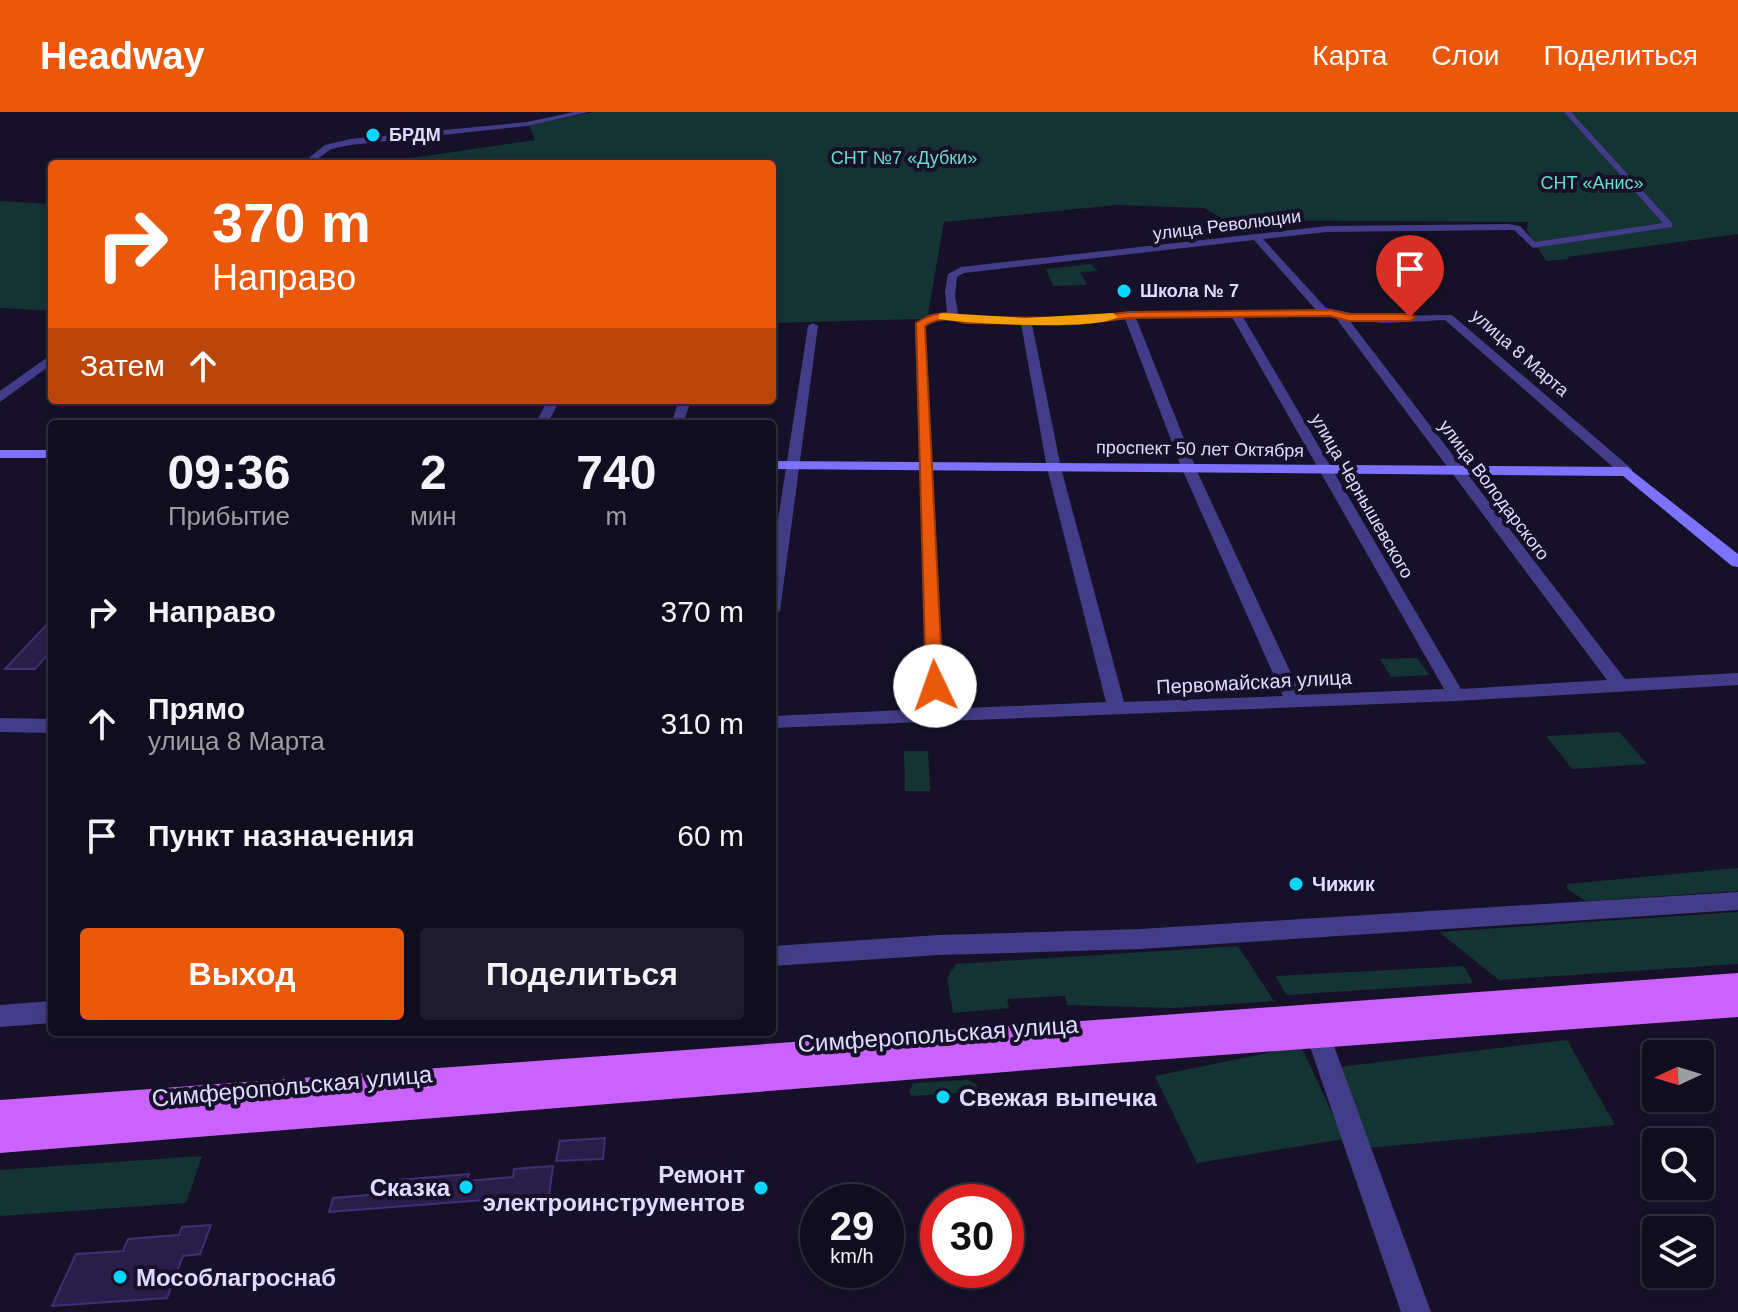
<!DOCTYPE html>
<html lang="ru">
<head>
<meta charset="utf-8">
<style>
	:root { --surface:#100d1f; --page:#1e1b2c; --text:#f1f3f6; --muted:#9c9ca4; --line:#302d3d; --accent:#ea580c }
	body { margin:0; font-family:Helvetica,sans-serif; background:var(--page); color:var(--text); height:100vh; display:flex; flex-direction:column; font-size:30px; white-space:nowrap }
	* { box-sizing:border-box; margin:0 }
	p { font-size:26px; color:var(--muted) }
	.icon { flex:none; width:44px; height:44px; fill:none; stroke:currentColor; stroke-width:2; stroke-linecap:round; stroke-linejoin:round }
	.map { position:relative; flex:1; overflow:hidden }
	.details { position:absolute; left:48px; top:308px; width:728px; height:616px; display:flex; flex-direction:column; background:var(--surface); border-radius:8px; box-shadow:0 4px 12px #0003,0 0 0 2px var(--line) }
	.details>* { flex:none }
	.banner { position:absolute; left:48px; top:48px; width:728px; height:244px; border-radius:8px; box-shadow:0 4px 12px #0003,0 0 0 2px var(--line); background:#ea580c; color:#fff; overflow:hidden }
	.needle { width:52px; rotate:266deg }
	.tools { position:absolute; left:1642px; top:928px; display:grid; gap:16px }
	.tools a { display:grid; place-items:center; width:72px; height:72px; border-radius:8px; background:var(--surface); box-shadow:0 4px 12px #0003,0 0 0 2px var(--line); font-size:40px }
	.speed { position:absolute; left:800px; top:1072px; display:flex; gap:16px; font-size:40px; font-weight:700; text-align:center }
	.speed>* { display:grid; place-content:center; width:104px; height:104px; border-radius:50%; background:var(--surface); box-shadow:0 4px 12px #0003,0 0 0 2px var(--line); line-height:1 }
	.speed small { font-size:20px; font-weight:400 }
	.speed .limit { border:12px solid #d22; background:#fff; color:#111 }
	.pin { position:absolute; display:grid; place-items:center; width:68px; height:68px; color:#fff; margin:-82px -34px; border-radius:50% 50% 50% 0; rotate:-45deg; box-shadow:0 0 8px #0007 }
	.pin .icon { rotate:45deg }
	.me { position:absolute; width:88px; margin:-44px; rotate:357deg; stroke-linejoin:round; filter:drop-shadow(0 0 6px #0008) }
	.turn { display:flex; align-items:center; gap:28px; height:168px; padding:0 32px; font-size:36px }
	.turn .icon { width:104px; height:104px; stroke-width:2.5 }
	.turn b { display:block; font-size:56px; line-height:68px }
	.then { display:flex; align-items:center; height:76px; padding:0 32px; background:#0003; gap:16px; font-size:30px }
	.eta { display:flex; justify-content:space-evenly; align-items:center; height:136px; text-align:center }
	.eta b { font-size:48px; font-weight:700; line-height:56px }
	.primary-button { display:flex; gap:16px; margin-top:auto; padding:16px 32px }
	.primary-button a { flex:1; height:92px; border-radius:8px; background:var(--accent); color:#fff; font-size:32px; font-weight:700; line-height:92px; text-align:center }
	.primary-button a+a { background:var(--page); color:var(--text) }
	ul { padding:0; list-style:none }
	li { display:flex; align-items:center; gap:24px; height:112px; padding:0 32px }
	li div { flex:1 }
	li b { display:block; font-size:30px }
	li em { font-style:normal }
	header { display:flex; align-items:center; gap:48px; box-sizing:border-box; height:112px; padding:0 40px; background:var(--accent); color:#fff }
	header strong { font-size:38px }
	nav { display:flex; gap:44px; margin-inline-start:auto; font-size:28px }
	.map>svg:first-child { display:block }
	.green { fill:#143333 }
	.building { fill:#291d4a; stroke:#412f76; stroke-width:2 }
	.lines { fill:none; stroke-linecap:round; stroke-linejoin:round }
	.minor { fill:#433c88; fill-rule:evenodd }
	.tertiary { fill:#433c88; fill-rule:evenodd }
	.secondary { fill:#7d72fd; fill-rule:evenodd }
	.primary { fill:#cc62fd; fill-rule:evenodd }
	.route { fill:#ea580c; stroke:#983908; stroke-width:2 }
	.slow { fill:#f59e0b }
	.poi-dot { fill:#08d6fc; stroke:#161129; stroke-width:3 }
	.labels { text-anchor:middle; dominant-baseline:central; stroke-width:8; stroke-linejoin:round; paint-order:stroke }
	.far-poi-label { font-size:18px; font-weight:bold; fill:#e0daff; stroke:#161129; text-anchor:start }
	.far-park-label { font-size:18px; fill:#65dfc7; stroke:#161129 }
	.far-street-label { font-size:18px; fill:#e0daff; stroke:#161129 }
	.street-label { font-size:20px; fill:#e0daff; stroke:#161129 }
	.poi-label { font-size:20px; font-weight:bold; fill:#e0daff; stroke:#161129; text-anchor:start }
	.near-street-label { font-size:24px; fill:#e0daff; stroke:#161129 }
	.near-poi-label { font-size:24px; font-weight:bold; fill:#e0daff; stroke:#161129; text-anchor:start }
</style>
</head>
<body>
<header>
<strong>Headway</strong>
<nav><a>Карта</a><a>Слои</a><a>Поделиться</a></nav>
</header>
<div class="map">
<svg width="1738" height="1200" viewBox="0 0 1738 1200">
	<rect width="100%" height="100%" fill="#161129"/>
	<path class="green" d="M595,0H1738V122L1567,145L1569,147L1546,149L1527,118L1528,110L1225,108L1204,96L1117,93L944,110L928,202L920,207L772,211V52H370L535,28L529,13Z
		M0,89L52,92V199L0,196Z
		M1091,152L1098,159L1080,160L1087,173L1053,174L1046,157Z
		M1417,546L1429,563L1391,565L1380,547Z
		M1619,620L1647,652L1572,657L1546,624Z
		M904,639H928L930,679H905Z
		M1738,756V779L1586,789L1567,777V772Z
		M1738,800V852L1499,868L1439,820Z
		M1238,834L1274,889L1172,896L1067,893L1065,884L1007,887L1009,896L953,901L947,866L956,852Z
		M1464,854L1473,871L1286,883L1276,864Z
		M1567,928L1615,1013L1367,1036L1338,955Z
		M1301,934L1344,1027L1197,1051L1155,964Z
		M968,968L977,973L976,980L912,984L909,980L913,971Z
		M202,1044L186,1091L0,1104V1058Z"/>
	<path class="building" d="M52,507V538L35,557H5Z
		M605,1026L603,1047L556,1049L560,1029Z
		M553,1054L549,1083L329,1100L333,1086L381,1082L385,1069L469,1062L467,1069L513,1065L514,1057Z
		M211,1113L200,1142L183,1144L167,1186L52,1194L76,1142L123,1139L128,1127L179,1123L182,1115Z"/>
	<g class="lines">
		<path class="minor" d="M1564,0H1571L1672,111V115L1533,136L1514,118H1508L1327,120L1263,127L1326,196L1367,204L1452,203L1632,357V363H1622L1445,208L1384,211L1349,208L1625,567L1738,561V573L1456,589L772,616V604L927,597L915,213L927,203L947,201L945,179L948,162L961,155L1327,114L1508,112L1520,114L1535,130L1663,111ZM1254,128L1316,198L1129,200L1079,206L966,205L958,202L955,184L957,165L964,161ZM1330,204L1336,206L1607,568L1461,577L1243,205ZM1232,205L1444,577L1301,583L1196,357L1136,206ZM952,207L965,211L1021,212L1047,356L1106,590L945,597L925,214L934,208ZM1125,207L1182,357L1283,584L1124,590L1061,356L1032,212H1079Z
			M813,211L818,214L780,499L772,504V446L808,214Z
			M548,288H560L547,312H535Z
			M679,288H691L683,312H671Z
			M0,606L52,607V621L0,620Z
			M1738,780V798L1140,837L939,843L772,854V834L939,823L1140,817Z
			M52,889V911L0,915V893Z
			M1318,912L1326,915L1330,923L1431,1200H1401L1306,923L1310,915Z"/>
		<path class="tertiary" d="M574,0H589L527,14L350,33L331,37L311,52H301L325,33L350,27L527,10Z
			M52,242V252L0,290V279Z"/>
		<path class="secondary" d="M0,338H52V346H0Z
			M772,349L1627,355L1738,442V455L1732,454L1623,364L772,357Z"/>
		<path class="primary" d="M1738,861V905L1141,949L0,1041V988Z"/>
	</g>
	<path class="route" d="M1330,198L1349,202H1410L1416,205L1410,209H1349L1330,204L1129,206L1079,212L965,211C950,207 938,205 925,214L943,574L935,580L928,578L926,574L916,211C932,200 947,199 966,205L1079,206L1129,200Z"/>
	<path class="slow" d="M943,201L1026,206L1113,201L1118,205C1095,219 970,212 939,207V202Z"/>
	<g class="poi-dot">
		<circle cx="373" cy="23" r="8"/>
		<circle cx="1124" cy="179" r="8"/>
		<circle cx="1296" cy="772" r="8"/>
		<circle cx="943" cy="985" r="8"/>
		<circle cx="466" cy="1075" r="8"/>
		<circle cx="761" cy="1076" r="8"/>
		<circle cx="120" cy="1165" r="8"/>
	</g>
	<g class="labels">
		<g class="far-poi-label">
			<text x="389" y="23">БРДМ</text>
			<text x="1140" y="179">Школа № 7</text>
		</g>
		<g class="far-park-label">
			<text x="904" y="46">СНТ №7 «Дубки»</text>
			<text x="1592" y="71">СНТ «Анис»</text>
		</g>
		<g class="far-street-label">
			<text transform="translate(1227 113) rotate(-7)">улица Революции</text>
			<text transform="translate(1520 241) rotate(41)">улица 8 Марта</text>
			<text transform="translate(1200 337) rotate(1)">проспект 50 лет Октября</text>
			<text transform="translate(1494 378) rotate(53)">улица Володарского</text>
			<text transform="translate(1362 384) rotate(60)">улица Чернышевского</text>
		</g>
		<g class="street-label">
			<text transform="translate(1254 570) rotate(-3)">Первомайская улица</text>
		</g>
		<g class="poi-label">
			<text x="1312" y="772">Чижик</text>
		</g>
		<g class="near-street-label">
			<text transform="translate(938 922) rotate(-4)">Симферопольская улица</text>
			<text transform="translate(292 974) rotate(-5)">Симферопольская улица</text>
		</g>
		<g class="near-poi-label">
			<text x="959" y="985">Свежая выпечка</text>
			<text x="745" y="1062" text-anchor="end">Ремонт<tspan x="745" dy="28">электроинструментов</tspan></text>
			<text x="450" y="1075" text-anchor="end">Сказка</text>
			<text x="136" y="1165">Мособлагроснаб</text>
		</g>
	</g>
</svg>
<div class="tools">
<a><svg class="needle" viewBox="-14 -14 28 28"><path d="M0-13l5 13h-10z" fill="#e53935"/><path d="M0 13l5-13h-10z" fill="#9c9ca4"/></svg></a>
<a><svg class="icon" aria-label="search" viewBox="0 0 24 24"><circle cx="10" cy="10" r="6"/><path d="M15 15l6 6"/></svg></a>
<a><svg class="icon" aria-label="layers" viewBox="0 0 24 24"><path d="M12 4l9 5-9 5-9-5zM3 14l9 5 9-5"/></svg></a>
</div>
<div class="speed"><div>29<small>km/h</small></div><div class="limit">30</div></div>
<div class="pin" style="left:1410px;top:205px;background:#d93025"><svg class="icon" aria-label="arrive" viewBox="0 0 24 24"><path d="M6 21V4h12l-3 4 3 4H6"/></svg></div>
<svg class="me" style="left:935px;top:574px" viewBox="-20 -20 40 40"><circle r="19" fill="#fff"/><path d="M0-13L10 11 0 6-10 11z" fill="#ea580c"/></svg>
<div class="banner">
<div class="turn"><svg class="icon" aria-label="right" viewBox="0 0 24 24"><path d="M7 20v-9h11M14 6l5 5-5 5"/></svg><div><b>370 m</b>Направо</div></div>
<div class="then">Затем<svg class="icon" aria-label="ahead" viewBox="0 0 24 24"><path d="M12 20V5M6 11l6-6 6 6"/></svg></div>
</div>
<section class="details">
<div class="eta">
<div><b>09:36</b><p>Прибытие</p></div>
<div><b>2</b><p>мин</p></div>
<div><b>740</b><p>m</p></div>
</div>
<ul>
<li><svg class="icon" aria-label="right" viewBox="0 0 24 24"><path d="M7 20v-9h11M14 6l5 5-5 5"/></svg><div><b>Направо</b></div><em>370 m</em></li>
<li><svg class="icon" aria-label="ahead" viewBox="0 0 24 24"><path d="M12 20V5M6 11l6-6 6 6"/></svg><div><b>Прямо</b><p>улица 8 Марта</p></div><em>310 m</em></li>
<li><svg class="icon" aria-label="arrive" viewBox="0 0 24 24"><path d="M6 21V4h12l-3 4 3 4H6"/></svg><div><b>Пункт назначения</b></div><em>60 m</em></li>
</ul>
<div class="primary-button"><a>Выход</a><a>Поделиться</a></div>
</section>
</div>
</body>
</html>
